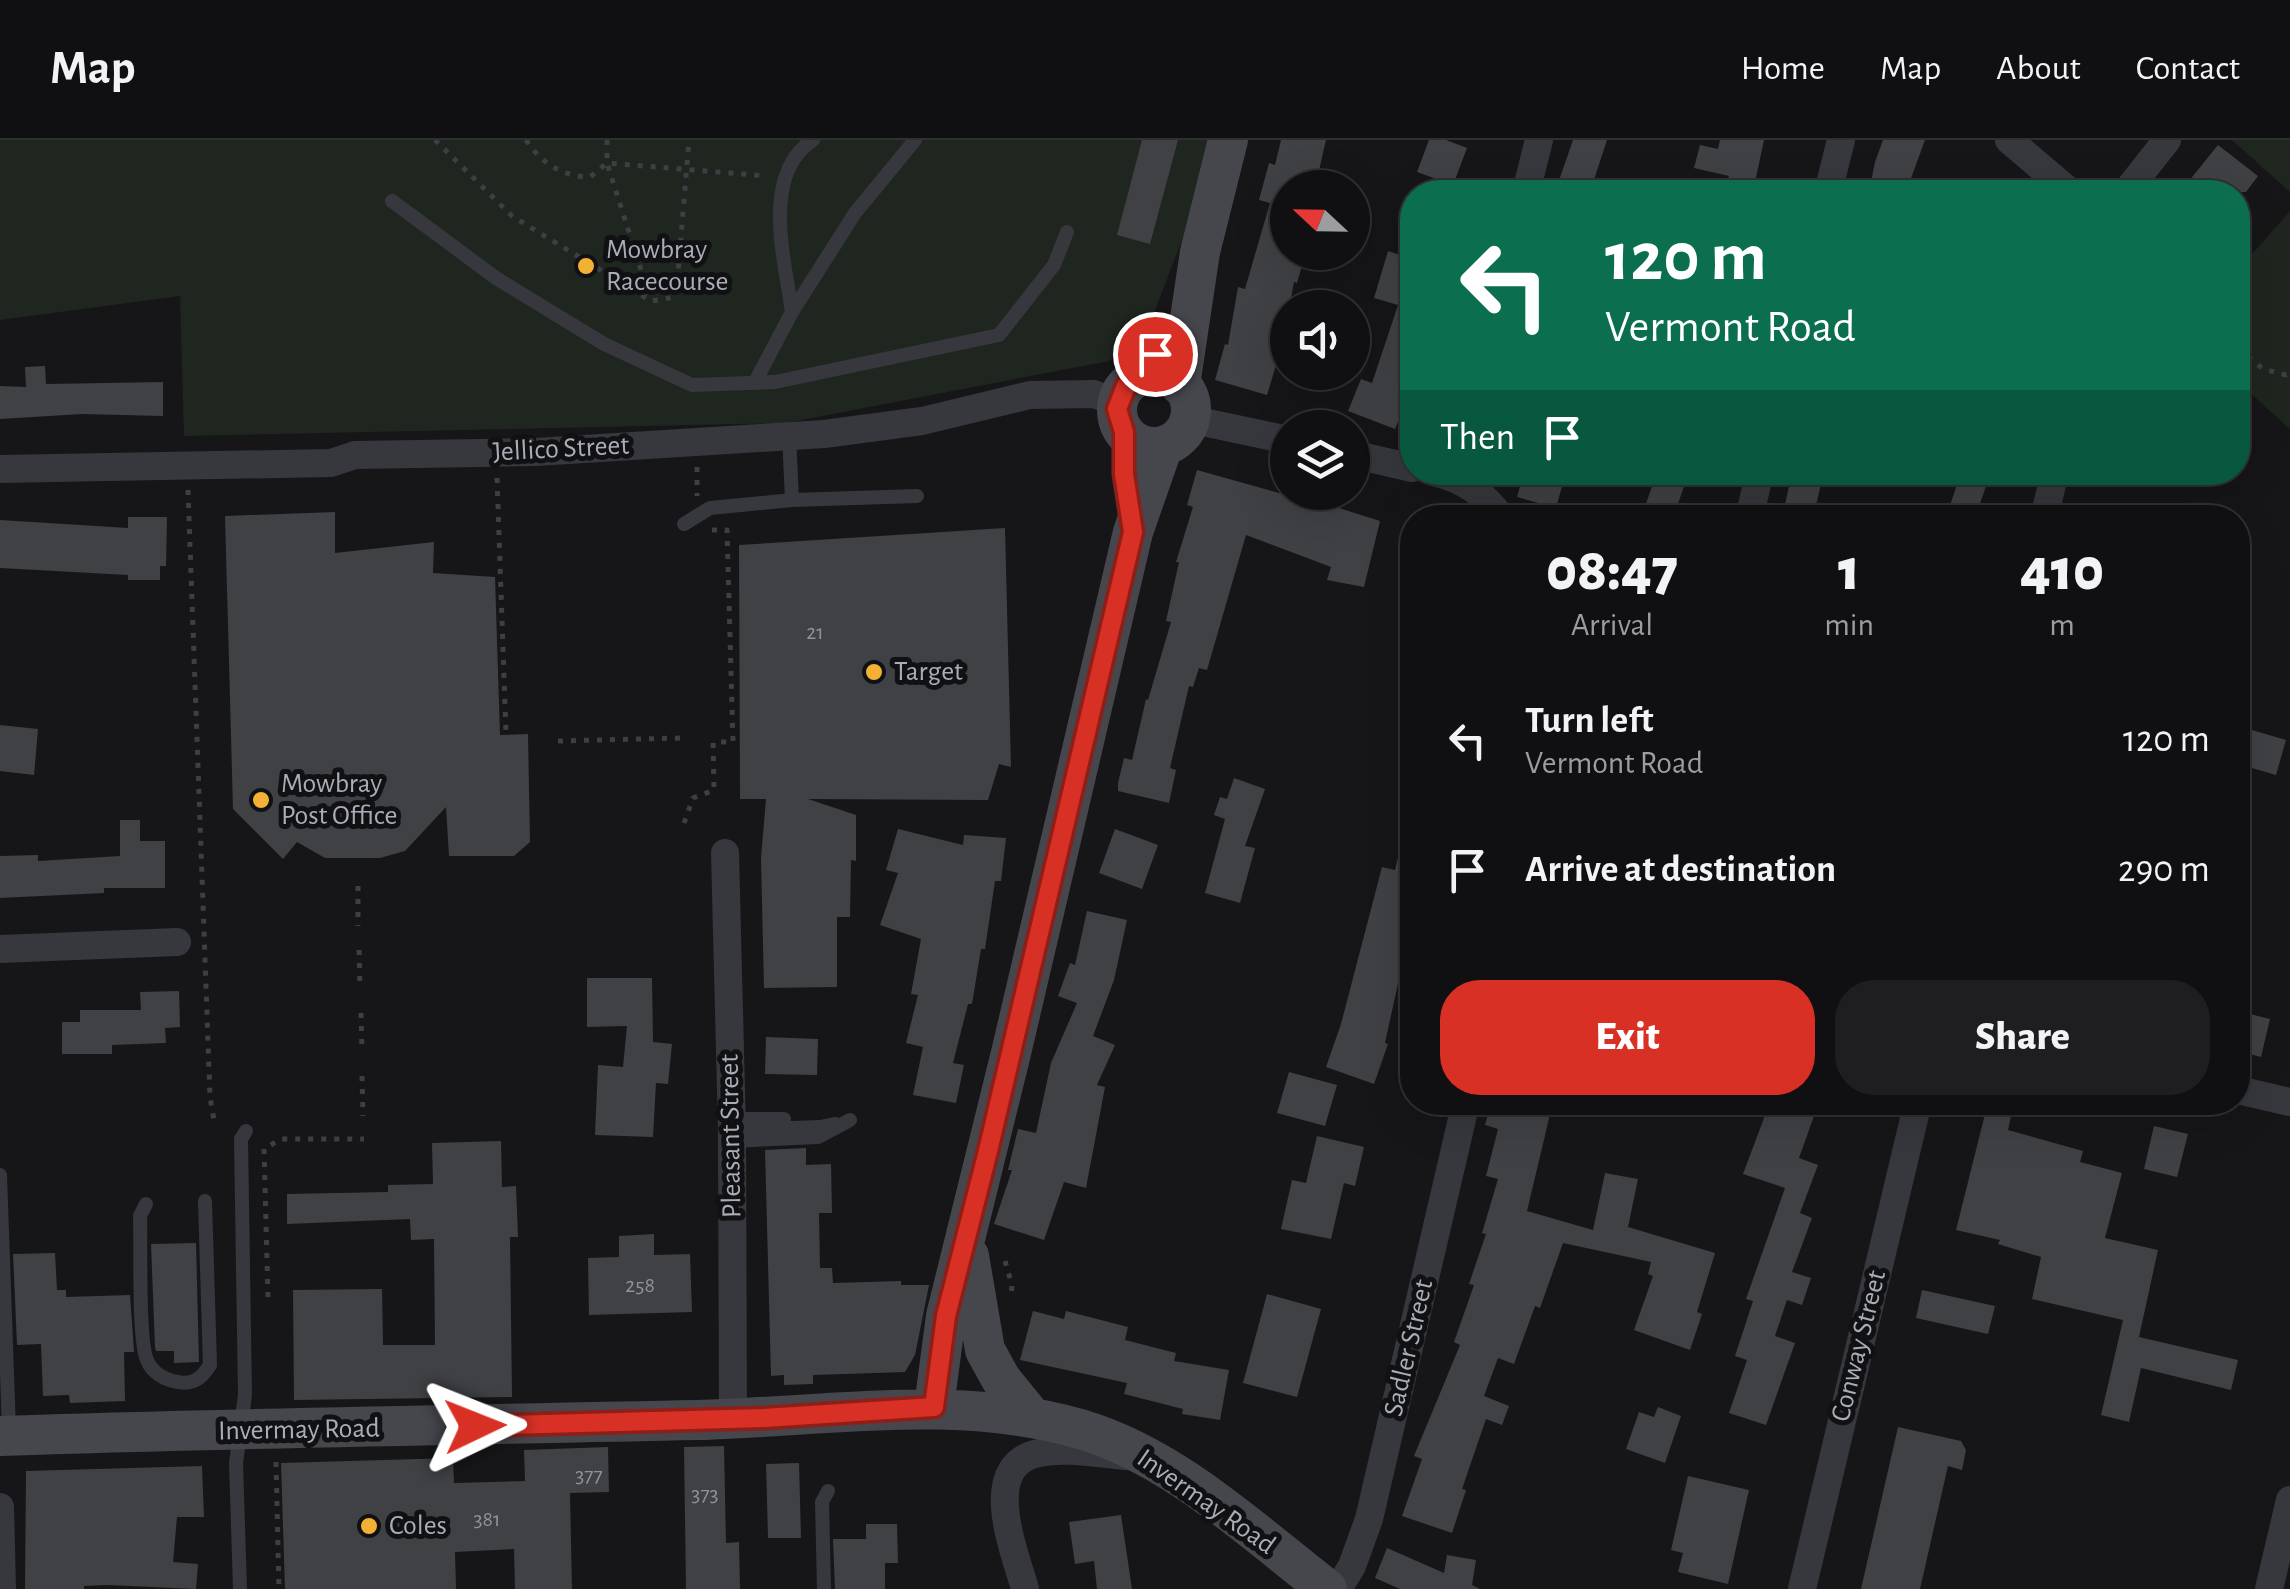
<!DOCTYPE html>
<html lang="en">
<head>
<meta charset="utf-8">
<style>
	:root { --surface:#101012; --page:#1e1e20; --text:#f1f3f6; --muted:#9c9d9f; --line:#303032; --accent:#d93025 }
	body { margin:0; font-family:"Alegreya Sans",sans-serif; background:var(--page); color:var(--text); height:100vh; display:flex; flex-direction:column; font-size:38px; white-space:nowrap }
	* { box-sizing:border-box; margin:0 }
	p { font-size:32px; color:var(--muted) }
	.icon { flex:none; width:55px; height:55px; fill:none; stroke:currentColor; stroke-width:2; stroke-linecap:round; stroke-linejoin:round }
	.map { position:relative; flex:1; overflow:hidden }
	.details { position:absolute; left:1400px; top:365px; width:850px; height:610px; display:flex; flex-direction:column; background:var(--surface); border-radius:40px; box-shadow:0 10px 40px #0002,0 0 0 2px var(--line) }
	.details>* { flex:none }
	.hud { position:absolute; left:1400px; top:40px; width:850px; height:305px; border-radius:40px; box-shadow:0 10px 40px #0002,0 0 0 2px var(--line); background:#0b6e4f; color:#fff; overflow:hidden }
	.needle { width:65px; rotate:292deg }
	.controls { position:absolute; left:1270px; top:30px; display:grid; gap:20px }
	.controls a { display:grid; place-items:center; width:100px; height:100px; border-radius:50%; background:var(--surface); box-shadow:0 10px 40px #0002,0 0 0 2px var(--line); font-size:50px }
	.pin { position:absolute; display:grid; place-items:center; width:85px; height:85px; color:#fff; margin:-42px; border:5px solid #fff; border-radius:50%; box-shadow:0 2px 10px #0007 }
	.me { position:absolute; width:110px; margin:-55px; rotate:88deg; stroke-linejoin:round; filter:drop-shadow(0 0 8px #0008) }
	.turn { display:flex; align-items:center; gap:35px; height:210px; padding:0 40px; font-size:45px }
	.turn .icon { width:130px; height:130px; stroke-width:2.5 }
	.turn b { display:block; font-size:70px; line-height:85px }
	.then { display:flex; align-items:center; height:95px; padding:0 40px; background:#0003; gap:20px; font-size:38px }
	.eta { display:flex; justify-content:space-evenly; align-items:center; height:170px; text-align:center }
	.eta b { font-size:60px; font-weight:800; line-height:70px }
	.primary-button { display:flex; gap:20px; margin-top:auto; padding:20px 40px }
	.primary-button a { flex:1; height:115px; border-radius:40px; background:var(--accent); color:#fff; font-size:40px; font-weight:800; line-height:115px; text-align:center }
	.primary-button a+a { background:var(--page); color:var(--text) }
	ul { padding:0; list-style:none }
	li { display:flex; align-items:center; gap:30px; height:130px; padding:0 40px }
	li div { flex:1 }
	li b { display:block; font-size:38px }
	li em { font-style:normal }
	header { display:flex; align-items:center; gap:60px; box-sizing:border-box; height:140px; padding:0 50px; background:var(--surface); border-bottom:2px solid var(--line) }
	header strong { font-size:48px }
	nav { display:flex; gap:55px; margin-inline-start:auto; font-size:35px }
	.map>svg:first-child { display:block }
	.green { fill:#1e261f }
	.building { fill:#404145 }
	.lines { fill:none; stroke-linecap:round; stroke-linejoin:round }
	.path { stroke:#3d3f44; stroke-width:5; stroke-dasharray:5 8; stroke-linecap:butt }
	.lane { stroke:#37383d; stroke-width:14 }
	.street { stroke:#37383d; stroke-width:28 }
	.secondary { stroke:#45474d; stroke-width:40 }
	.route-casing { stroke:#8d1f18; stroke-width:25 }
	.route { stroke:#d93025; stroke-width:18 }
	.poi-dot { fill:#f2b134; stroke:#111113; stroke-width:4 }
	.labels { text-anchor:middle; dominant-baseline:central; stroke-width:10; stroke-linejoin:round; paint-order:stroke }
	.number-label { font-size:22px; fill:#8e929b }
	.poi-label { font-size:28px; fill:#a8adb8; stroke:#111113; text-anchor:start }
	.street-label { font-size:28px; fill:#a8adb8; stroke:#111113 }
</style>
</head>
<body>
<header>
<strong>Map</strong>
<nav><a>Home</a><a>Map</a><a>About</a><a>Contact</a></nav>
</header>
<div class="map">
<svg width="2290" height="1449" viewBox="0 0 2290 1449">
	<rect width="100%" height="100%" fill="#161618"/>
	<path class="green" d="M0,0H1208L1184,95L1149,186L1109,221L786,283L184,296L180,156L0,180Z
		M2232,0H2290V52Z
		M2290,71V289L2238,242V130Z"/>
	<path class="building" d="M1142,0H1178L1150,104L1117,95Z
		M1281,0H1326L1315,48H1288V112H1306L1297,143L1294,142L1283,202L1267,255L1215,240L1225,204L1228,205L1238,147L1245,149L1270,63L1259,60L1269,23L1275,25Z
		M1429,0H1446L1467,8L1453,45L1417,32Z
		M1573,0H1607L1590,52H1555Z
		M1720,0H1764L1753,52H1723L1729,36L1694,28L1700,5L1718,9Z
		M1883,0H1925L1906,52H1869L1875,22Z
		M2218,5L2258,36L2246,52H2180Z
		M1388,111L1412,119V224L1402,255L1408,257L1395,289L1348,271L1361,239L1372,243L1398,165L1374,158Z
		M45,226L46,244L163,242V276L82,274L0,279V246L26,247L25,227Z
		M1197,330L1297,358L1298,355L1380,381L1364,447L1327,440L1331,427L1246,395L1207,530L1199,528L1193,547L1189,546L1170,628L1176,630L1169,663L1118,651V643L1124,618L1132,620L1146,559L1148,560L1171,482L1166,481L1179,422H1176L1193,367L1187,365Z
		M1524,332H1566L1556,368L1517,357Z
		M1657,332H1689L1673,378H1641Z
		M1961,332H1991L1975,378H1946Z
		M1791,337L1821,344L1813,378H1782Z
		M335,372V413L434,402L433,433L495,437L500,595L528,594L530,702L514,716H449L446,667L405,711L380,718H325L297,702L283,719L233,669L225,376Z
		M128,377H167L166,426H160V440H128V435L0,428V380L128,388Z
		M1005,388L1011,627L999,624L988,660L808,659L856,675V721L851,720L850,777H837V847L764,848L761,718L766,659H740L739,405Z
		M0,585L38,589L34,635L0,631Z
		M2238,586L2286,600L2276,635L2238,624Z
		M1234,638L1265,649L1245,706L1255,708L1240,763L1205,753L1225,679L1214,675L1220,657L1227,659Z
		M120,680H140V701H165V748H104V753L0,758V716L38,715V721L120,716Z
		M898,689L963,705L964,695L1006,698L1001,741H995L985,809H981L972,864H968L953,923L964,925L956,963L913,955L923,907L906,903L918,855L911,854L921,799L880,785L898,733L886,730Z
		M1115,689L1158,705L1142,749L1099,733Z
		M1405,690L1412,691V817L1407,836L1400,834L1385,903L1388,904L1374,944L1326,927L1341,884L1382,727L1395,730Z
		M1087,771L1127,780L1114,840L1093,896L1115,905L1097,945L1105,947L1086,1048L1064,1042L1044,1100L994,1084L1012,1030H1008L1018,989L1036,993L1051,923L1077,863L1058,856L1070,823L1075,825Z
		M587,838H652L653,902L672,904L668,944L656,943L653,997L595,995L598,925L623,927L627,886L587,887Z
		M179,851L180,887L165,888L166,903L112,905V914H62V882H80V870H141L140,852Z
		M2238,871L2270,879L2261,917L2238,911Z
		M766,897L818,899L817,935L765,934Z
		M1289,932L1337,945L1325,986L1277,973Z
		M1495,962H1538L1552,966L1527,1071L1593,1090L1605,1033L1638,1039L1628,1087L1715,1113L1697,1172L1702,1174L1690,1210L1634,1190L1653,1136L1648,1134L1651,1122L1563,1103L1540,1168L1535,1166L1514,1224L1498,1218L1484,1256L1509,1266L1502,1285L1486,1279L1462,1349L1466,1350L1452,1393L1402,1376L1422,1319L1414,1316L1460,1205L1454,1202L1474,1145L1469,1144L1486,1094L1482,1093L1498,1039L1486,1036L1498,989L1485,985L1490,967L1493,968Z
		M1770,962H1819L1799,1018L1818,1025L1800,1073L1812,1078L1792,1132L1811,1138L1802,1165L1787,1160L1775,1196L1795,1203L1766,1285L1729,1273L1747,1220L1735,1216L1753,1161L1746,1159L1785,1048L1743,1034Z
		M1988,962H2014L2008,990L2083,1011L2080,1022L2122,1033L2105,1098L2158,1110L2139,1197L2238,1220L2231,1250L2141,1228L2129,1282L2101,1275L2123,1180L2032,1159L2041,1117L1998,1104L2000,1100L1956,1090Z
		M2154,986L2188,994L2177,1037L2144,1029Z
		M1317,996L1364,1007L1355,1046L1344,1043L1331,1099L1281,1089L1292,1040L1306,1043Z
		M501,1001L502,1047L516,1046L518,1097H510L512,1257L294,1260L293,1150L382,1149L383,1205H435L434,1099L411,1100L410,1079L287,1084V1054L388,1052V1045L433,1044L432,1003Z
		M806,1008V1025L831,1024L832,1073H819L820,1128H832L833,1143L901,1141V1145H929L915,1215L905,1232L813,1235V1244L784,1245V1235L771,1236L765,1010Z
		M654,1094V1115L690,1114L692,1172L589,1175L588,1118L619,1117V1096Z
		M196,1103L199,1222L174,1223V1211H156L155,1207L151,1104Z
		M55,1113L57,1150H66V1157L130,1155L134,1212H124L125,1261L70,1263L69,1255L43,1256L41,1204L17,1205L13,1114Z
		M1922,1150L1995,1166L1988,1194L1916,1178Z
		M1267,1154L1321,1169L1297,1257L1243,1243Z
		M1033,1171L1064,1179L1066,1171L1128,1187L1125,1200L1176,1213L1174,1221L1229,1230L1220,1280L1182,1274L1183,1269L1124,1254L1127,1243L1020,1220Z
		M1658,1267L1681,1276L1665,1323L1626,1309L1639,1272L1654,1277Z
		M1898,1287L1961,1301L1966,1310L1962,1330L1948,1326L1920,1449H1861Z
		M724,1306L726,1403L739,1402L740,1449H686L684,1307Z
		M608,1307L609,1352L570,1353L572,1449H515L514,1409L455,1412L456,1449H285L281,1323L453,1318L454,1343L525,1341L524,1310Z
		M799,1323L801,1398H768L766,1324Z
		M202,1326L204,1377H177L173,1422L198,1424L196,1449L107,1445L84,1446V1449H25L26,1331Z
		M1688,1336L1749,1350L1728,1444L1678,1432L1683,1413L1671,1410Z
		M1121,1375L1132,1449H1097L1094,1421L1075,1424L1069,1382Z
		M866,1384H897L898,1423H885V1449H835L833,1399H866Z
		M1387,1408L1444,1433L1447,1415L1476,1420L1472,1445L1480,1449H1400L1375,1438Z"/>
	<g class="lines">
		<path class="path" d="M435,0L512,76L651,161L676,157L689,0
			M526,0C541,23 563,37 590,37L607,23L767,36
			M607,0V23L650,158
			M2238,208L2263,229L2286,235L2290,233
			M697,327V356
			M497,338L506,593
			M188,350L210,957L215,986
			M712,390H727L733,602H713
			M558,601L681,598
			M684,683L693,658L714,650L713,597
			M358,746V786
			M359,810L360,849
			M361,873L362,912
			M362,936L363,976
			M1005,1121L1012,1145L1011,1159
			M268,1157L264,1009L281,999H364
			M276,1322L279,1449"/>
		<path class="lane" d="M392,61L496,138L604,204L692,245L775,242L999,195L1054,125L1067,92
			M792,172C785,121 760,34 813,0
			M755,242L792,172L855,73L915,0
			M792,360L917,356
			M684,384L710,368L792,360L789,296
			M731,979H784
			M732,990L820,987L835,984
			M732,1001L818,997L850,980
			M0,1035L9,1290
			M146,1064L140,1076C141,1104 138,1200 147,1220C152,1233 165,1240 178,1242C193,1245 202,1238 210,1225L205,1061
			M240,1449L236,1323L245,1255L241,999L246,991
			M824,1449L822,1362L828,1351"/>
		<path class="street" d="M2009,0L2070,52
			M1526,52L1539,0
			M1828,52L1841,0
			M2126,52L2167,0
			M1189,279L1288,300
			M1352,314L1412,328
			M0,329L331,323L355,315L536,312L824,294L922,281L1030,255L1094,254L1118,263
			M1434,332C1464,339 1483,353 1502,378
			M1749,378L1760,332
			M2044,378L2055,332
			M725,713L732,990L733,1279
			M0,809L177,802
			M2238,950L2290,962
			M0,1367L2,1449
			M1025,1449C1015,1412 978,1325 1039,1313C1066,1307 1098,1314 1125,1316
			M1338,1449L1352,1426L1369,1379L1466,962
			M1802,1449L1918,962
			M2269,1449L2290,1360"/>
		<path class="secondary" d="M1117 270a37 37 0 1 1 74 0a37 37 0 1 1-74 0Z
			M1180,245L1200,112L1228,0
			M969,1116L985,1210L1001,1239L1031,1276
			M934,1267L946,1176L1011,913L1133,392L1163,306
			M0,1296C232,1288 464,1285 697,1280C825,1277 955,1253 1080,1289C1173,1316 1252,1391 1327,1449"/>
	</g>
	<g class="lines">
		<defs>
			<path id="route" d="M475,1286L764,1278L934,1267L946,1176L988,1011L1133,392L1124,334V292L1117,269L1126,246L1146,234L1155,214"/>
		</defs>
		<use href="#route" class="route-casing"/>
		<use href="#route" class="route"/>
	</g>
	<g class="poi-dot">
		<circle cx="586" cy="126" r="10"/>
		<circle cx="874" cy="532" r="10"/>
		<circle cx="261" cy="660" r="10"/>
		<circle cx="369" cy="1386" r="10"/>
	</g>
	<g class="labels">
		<g class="number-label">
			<text x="815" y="492">21</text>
			<text x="640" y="1145">258</text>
			<text x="589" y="1335">377</text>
			<text x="705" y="1354">373</text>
			<text x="487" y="1379">381</text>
		</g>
		<g class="poi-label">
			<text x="606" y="110">Mowbray<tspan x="606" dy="32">Racecourse</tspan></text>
			<text x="894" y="532">Target</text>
			<text x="281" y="644">Mowbray<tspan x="281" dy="32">Post Office</tspan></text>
			<text x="389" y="1386">Coles</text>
		</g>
		<g class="street-label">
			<text transform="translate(561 309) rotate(-3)">Jellico Street</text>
			<text transform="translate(731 996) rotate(-91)">Pleasant Street</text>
			<text transform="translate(1859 1206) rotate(-76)">Conway Street</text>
			<text transform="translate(1409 1208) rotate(-77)">Sadler Street</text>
			<text transform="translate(299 1290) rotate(-1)">Invermay Road</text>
			<text transform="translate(1206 1362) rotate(35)">Invermay Road</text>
		</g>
	</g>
</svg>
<div class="controls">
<a><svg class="needle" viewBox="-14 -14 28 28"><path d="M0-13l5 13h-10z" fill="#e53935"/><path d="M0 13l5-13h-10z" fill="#9c9d9f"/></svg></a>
<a><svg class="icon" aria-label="sound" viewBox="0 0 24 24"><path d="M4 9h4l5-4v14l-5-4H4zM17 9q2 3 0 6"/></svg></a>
<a><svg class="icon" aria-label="layers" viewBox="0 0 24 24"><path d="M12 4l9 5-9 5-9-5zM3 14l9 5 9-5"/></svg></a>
</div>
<div class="pin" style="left:1155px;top:214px;background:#d93025"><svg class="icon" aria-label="arrive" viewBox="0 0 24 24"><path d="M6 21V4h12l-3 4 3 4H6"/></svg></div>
<svg class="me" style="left:475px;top:1286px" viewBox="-20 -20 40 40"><path d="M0-17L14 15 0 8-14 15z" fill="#d93025" stroke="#fff" stroke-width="4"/></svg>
<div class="hud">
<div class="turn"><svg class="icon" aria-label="left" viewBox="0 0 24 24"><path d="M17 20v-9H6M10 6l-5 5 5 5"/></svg><div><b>120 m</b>Vermont Road</div></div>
<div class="then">Then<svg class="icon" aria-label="arrive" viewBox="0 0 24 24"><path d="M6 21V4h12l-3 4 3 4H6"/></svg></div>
</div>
<section class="details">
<div class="eta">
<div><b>08:47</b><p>Arrival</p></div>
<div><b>1</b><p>min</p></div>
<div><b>410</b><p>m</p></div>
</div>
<ul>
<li><svg class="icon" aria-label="left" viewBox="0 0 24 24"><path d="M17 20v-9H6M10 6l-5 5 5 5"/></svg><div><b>Turn left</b><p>Vermont Road</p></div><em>120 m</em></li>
<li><svg class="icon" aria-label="arrive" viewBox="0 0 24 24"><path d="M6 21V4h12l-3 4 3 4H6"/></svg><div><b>Arrive at destination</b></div><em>290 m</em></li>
</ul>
<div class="primary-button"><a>Exit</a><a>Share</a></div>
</section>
</div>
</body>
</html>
